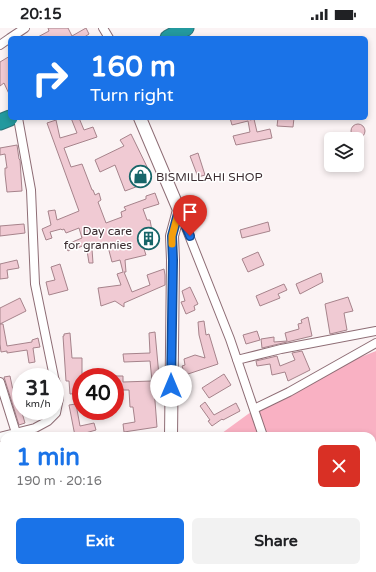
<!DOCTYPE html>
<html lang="en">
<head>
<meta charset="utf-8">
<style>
	:root { --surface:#fff; --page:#f2f2f2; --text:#202124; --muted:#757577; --accent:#1a73e8 }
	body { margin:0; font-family:"Varela Round",sans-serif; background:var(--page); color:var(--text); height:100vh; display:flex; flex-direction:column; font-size:15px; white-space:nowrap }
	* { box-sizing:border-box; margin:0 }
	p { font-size:13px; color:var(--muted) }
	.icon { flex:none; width:22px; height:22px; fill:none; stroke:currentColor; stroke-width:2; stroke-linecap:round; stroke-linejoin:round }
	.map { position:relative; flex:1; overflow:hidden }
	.sheet { position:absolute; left:0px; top:404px; width:376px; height:140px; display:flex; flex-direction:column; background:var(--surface); border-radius:12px 12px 0 0; box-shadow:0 2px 6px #0003 }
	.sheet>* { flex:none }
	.banner { position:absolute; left:8px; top:8px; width:360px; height:84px; border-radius:6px; box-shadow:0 2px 6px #0003; background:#1a73e8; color:#fff; overflow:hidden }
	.controls { position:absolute; left:324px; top:104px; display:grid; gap:8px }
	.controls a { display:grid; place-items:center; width:40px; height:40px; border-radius:6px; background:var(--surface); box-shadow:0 2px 6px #0003; font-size:20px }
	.speed { position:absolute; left:12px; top:340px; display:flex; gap:8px; font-size:20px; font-weight:700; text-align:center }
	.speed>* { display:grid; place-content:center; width:52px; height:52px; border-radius:50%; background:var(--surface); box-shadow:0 2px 6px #0003; line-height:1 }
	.speed small { font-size:10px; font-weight:400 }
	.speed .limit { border:6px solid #d22; background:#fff; color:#111 }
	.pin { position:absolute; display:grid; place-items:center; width:34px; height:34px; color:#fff; margin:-41px -17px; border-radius:50% 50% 50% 0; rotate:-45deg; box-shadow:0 0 4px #0007 }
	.pin .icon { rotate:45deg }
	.me { position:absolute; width:44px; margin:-22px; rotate:0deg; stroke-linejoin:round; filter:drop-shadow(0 0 3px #0008) }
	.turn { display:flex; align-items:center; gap:14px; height:84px; padding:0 16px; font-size:18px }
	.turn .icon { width:52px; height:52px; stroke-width:2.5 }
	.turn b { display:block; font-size:28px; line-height:34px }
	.round { display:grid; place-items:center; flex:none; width:42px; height:42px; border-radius:6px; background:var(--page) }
	.overview { display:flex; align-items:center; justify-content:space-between; height:68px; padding:0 16px }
	h1 { font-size:24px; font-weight:800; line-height:30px; color:var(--accent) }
	.action { display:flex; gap:8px; margin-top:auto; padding:8px 16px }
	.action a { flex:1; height:46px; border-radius:6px; background:var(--accent); color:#fff; font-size:16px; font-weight:800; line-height:46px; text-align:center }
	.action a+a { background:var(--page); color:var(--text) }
	.status { display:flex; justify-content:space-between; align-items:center; height:28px; padding:0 20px; background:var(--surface); direction:ltr }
	.status svg { height:11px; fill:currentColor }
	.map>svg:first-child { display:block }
	.green { fill:#f9b1c3 }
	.building { fill:#f0cad3; stroke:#a6838b }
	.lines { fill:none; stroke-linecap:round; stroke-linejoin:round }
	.street-casing { stroke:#8e6d75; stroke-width:10 }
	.secondary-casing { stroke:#8e6d75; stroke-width:14 }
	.highway-casing { stroke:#2c7378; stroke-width:17 }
	.street { stroke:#fff; stroke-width:8 }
	.secondary { stroke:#fff; stroke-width:12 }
	.highway { stroke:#23999e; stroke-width:15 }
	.route-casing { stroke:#114b97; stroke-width:10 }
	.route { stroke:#1a73e8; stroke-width:7 }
	.slow { stroke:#f59e0b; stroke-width:7 }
	.labels { text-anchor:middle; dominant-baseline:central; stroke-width:3; stroke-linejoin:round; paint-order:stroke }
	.poi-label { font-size:12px; fill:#3c2d31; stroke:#fff; text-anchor:start }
</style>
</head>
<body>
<div class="status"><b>20:15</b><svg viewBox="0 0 49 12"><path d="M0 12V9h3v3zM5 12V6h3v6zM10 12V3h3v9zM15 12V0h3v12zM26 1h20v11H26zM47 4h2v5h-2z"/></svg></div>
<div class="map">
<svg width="376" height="544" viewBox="0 0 376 544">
	<rect width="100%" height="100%" fill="#fbf3f4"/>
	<path class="green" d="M376,323V544H244L242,540H372V408H218L270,370L328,342Z"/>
	<path class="building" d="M48,0H68L72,8L86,0L89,6L83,10H36L49,3Z
		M10,28V68L4,55L0,58V34Z
		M71,90H79L84,102L93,99L97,109L64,120L71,139L82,136L92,162H93L95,167L99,165L101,172L98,174L106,195L122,189L121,184L126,182L124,179L146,171V168L155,165L159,176L143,181L147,192H150L155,219L144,221L146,227L125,232L126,244H124L132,264L150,257L147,247L164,241L165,247V257L124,275V279L115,273L101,278L98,260L121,257L117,246L123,244L120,232L112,234L107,215L92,221L93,235H89L86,216L78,220L77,218L68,223L65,217L82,210L79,200L66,205L64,201L62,202L61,201L50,204L52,210L46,212L42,201L51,197L48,183L55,182L57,192L79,183L47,95L56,92L60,110L77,105Z
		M230,90H250V92L254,91L257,104L270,101L272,110L236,117L233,108L250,104L248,93L232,97Z
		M278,90H294L293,99L277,98Z
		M351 103a7 7 0 1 1 14 0a7 7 0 1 1-14 0Z
		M131,106L151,147L142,152L144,156L125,163L115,137L100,144L95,132L124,118L120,112Z
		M17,117L19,131L20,132L22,163L7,164L5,146V140H7L5,126L0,127V120Z
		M198,125L205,147L198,149L190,128Z
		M268,194L270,203L242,210L240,202Z
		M24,196L25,205L0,208V198Z
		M258,224L264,237L248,244L242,231Z
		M17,232L19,240L7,242L8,250L0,251V236Z
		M60,236L68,262L49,267L46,254L55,252L51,239Z
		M321,245L323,254L300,266L296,256Z
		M284,256L287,262L278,266L280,270L260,278L256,268Z
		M190,259L198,276L194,278L195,282L186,286L181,274L185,273L182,263Z
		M348,269L353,283L344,285L347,302L330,306L325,276Z
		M20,270L26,283L0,296V280Z
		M308,289L312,308L262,320L261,311L274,309V314L287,313L285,305L299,301L298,296L302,295L301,292Z
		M204,293L206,307L209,306L218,336L185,347L182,338L185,337L184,331L195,327L205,330L199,307L198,294Z
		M0,296H3L7,318L32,314V312L38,310L40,319L33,320L35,334L29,335L27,322L7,325V323L1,324L0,316Z
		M257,303L260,312L246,316L243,307Z
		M155,304L160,359L154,360L157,399L124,404L123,396L135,394L133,379H130L129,362H117L116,348H123V354L152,353L150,333L124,334L123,326L150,325L149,305Z
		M70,305L72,330H82V349L81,352L79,353L81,365L70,366L69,353H66L63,308H64V306Z
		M302,323L310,342L288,353L285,344L272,347L270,336L257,338L256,333L277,328L280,338L295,332L292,325Z
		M224,346L231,357L209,370L202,360Z
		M10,348L15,372L18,371L25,395L19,397L4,349Z
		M205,374L214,387L236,375L240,383L223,392L222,391L212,398L208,393L210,392L200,378Z
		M76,376L80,398L94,395L96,402L82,406V408H75L69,377Z"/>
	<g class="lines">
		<defs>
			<path id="street" d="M103,0L109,10
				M10,10L25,0
				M0,17L10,10
				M18,90L31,162L35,256L54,349
				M179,182L230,311L263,408
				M237,332L281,321L376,303
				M0,354L17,408
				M254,381L289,364L376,315
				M0,409L35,400L48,393L56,385L59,370L55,352
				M0,486L4,492
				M34,540L36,544
				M3,544L22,540
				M53,544L59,540
				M119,544V540"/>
			<path id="secondary" d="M140,90L179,182L172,208L173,232L171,408
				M169,544V540"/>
			<path id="highway" d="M168,10L186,0
				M0,94L10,90"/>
		</defs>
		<use href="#street" class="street-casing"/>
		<use href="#secondary" class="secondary-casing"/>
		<use href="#highway" class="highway-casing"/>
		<use href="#street" class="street"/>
		<use href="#secondary" class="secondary"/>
		<use href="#highway" class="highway"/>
	</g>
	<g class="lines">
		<defs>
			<path id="route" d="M171,358L173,232L172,208L179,182L190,208"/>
		</defs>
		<use href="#route" class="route-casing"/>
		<use href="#route" class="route"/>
		<path class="slow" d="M172,216V208L179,182L182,188"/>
	</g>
	<defs>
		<symbol id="shop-ring" viewBox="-11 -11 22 22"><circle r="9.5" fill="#fff" stroke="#176669" stroke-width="1.5"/><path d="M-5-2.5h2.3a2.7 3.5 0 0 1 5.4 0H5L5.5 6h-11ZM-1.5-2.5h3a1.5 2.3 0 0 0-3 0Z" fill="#176669"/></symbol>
		<symbol id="building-ring" viewBox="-11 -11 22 22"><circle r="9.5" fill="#fff" stroke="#176669" stroke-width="1.5"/><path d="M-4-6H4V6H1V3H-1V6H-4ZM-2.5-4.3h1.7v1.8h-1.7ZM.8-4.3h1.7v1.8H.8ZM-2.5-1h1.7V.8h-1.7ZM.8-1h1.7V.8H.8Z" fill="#176669"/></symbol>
	</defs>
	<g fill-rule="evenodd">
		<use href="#shop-ring" x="128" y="136" width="25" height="25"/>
		<use href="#building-ring" x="136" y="198" width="25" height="25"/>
	</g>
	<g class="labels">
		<g class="poi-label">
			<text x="156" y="149">BISMILLAHI SHOP</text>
			<text x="132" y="203" text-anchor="end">Day care<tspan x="132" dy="14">for grannies</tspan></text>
		</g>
	</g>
</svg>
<div class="controls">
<a><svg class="icon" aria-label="layers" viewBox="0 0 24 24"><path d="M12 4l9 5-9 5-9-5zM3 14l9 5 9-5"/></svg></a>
</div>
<div class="speed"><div>31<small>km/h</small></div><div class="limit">40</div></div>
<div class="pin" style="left:190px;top:208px;background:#d93025"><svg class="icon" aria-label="arrive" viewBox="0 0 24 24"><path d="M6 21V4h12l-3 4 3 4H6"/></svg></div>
<svg class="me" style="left:171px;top:358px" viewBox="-20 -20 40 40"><circle r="19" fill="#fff"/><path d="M0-13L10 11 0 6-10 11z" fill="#1a73e8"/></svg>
<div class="banner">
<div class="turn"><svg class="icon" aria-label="right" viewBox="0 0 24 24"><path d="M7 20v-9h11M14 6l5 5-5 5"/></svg><div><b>160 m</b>Turn right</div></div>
</div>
<section class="sheet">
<div class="overview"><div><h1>1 min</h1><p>190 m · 20:16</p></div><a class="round" style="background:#d93025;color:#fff"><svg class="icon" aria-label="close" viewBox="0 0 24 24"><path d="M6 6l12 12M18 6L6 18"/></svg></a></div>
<div class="action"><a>Exit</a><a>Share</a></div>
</section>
</div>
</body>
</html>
